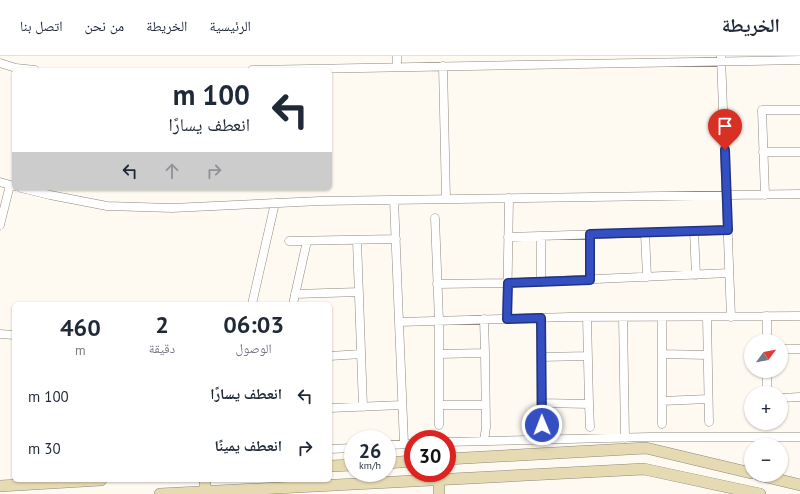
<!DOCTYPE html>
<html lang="ar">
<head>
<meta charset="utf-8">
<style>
	:root { --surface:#fff; --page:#f2f2f3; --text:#1f2937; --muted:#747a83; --line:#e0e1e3 }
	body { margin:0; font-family:"PT Sans","Noto Naskh Arabic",sans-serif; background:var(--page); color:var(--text); direction:rtl; height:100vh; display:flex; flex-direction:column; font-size:15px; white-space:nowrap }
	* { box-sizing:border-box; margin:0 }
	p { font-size:13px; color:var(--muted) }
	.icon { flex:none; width:22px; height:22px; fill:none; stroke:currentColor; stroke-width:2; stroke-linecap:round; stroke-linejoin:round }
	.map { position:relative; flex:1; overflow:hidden; direction:ltr }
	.side { position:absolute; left:12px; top:246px; width:320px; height:180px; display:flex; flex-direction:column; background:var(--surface); border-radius:6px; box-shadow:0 1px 3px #0004; direction:rtl }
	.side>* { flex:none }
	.hud { position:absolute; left:12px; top:12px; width:320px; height:122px; border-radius:6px; box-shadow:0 1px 3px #0004; direction:rtl; background:#fff; color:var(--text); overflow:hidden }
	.needle { width:26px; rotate:58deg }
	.controls { position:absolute; left:744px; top:278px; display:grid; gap:8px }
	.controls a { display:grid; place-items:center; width:44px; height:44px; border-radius:50%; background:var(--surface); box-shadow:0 1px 3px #0004; font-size:20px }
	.speed { position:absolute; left:344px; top:374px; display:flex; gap:8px; font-size:20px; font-weight:700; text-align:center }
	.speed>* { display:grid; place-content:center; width:52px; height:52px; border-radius:50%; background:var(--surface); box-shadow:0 1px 3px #0004; line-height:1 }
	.speed small { font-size:10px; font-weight:400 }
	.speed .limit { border:6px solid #d22; background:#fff; color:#111 }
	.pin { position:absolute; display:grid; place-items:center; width:34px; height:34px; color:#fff; margin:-41px -17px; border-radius:50% 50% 50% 0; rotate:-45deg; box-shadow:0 0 4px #0007 }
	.pin .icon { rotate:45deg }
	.me { position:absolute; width:44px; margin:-22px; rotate:359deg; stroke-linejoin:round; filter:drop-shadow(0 0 3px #0008) }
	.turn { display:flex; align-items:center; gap:14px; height:84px; padding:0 16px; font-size:18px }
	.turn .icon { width:52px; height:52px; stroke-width:2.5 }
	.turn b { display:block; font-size:28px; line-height:34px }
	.lanes { display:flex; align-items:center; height:38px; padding:0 16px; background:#0003; justify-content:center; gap:20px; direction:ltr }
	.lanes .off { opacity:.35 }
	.eta { display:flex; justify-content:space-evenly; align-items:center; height:68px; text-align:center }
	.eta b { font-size:24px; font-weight:600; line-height:28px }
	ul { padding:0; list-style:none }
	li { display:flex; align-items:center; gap:12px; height:52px; padding:0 16px }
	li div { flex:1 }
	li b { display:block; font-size:15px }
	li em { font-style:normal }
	header { display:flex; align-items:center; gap:24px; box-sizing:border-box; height:56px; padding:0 20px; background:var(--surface); border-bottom:1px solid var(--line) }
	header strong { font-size:19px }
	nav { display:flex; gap:22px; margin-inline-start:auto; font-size:14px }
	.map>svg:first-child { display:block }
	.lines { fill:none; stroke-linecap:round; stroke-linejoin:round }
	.street-casing { stroke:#8d8982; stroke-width:9 }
	.secondary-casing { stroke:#8d8982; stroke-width:12 }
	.street { stroke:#fff; stroke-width:8 }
	.secondary { stroke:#e6dab3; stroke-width:11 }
	.route-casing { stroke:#22337d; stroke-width:10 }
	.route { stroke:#344fc1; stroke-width:7 }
</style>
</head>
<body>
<header>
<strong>الخريطة</strong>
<nav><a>الرئيسية</a><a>الخريطة</a><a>من نحن</a><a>اتصل بنا</a></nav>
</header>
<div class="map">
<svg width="800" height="438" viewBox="0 0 800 438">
	<rect width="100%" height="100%" fill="#fefaf2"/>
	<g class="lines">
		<defs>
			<path id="street" d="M397,0V11
				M721,1L731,261
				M0,7L16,12L35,14
				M443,10L446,143
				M252,14L800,4
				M763,96H800
				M0,126L14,130
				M21,132L50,139L107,150L172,152L320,145L800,138
				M765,139L762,54H800
				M394,144L404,388
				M435,162L439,265V369
				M0,169L10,129
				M694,175L696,219
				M645,177L647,221
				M541,180V226
				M508,181L728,174
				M357,184L363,351
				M289,185L396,183
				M590,224V179
				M437,228L508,227L729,217
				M295,238L359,236
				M252,248L275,147
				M293,248L307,185
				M767,260V285
				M623,261L625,382
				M662,261V368
				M707,261L709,366
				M541,262V347L589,348L587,261
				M484,263L485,297
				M507,263L509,142
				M399,266L570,261L800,260
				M0,278L14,279
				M781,293H800
				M439,298L485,297L486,371L484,385
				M662,298L707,299
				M330,300L361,298
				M541,301L588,300
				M767,315V337
				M781,342L800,341
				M662,345L708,343
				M541,347L542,369
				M589,348L590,371
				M439,349H485
				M330,352L402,349
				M447,386L649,381H800
				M387,389L413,388
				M330,393L353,392"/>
			<path id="secondary" d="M447,403L646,392L751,417
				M387,407L413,405
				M330,410L353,409
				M439,417V438
				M759,419L800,429
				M0,430L101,424
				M160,438L644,413L760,438
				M205,438V424"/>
		</defs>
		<use href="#street" class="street-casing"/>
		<use href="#secondary" class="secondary-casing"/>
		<use href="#street" class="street"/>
		<use href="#secondary" class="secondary"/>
	</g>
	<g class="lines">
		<defs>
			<path id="route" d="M542,369L541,262L507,263L508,227L590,224V178L728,174L725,94"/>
		</defs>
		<use href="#route" class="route-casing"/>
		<use href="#route" class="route"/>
	</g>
</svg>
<div class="controls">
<a><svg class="needle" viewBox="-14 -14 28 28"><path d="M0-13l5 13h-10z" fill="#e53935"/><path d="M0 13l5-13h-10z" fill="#747a83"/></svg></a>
<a>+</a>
<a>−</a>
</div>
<div class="speed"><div>26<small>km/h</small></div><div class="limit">30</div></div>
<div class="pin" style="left:725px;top:94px;background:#d93025"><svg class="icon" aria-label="arrive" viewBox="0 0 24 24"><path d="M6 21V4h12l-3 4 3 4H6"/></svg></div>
<svg class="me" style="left:542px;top:369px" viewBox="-20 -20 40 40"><circle r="17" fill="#344fc1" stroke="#fff" stroke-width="3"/><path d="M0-11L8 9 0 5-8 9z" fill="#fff"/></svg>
<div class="hud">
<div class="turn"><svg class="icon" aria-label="left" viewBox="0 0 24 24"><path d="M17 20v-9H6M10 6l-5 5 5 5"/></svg><div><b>100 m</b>انعطف يسارًا</div></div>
<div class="lanes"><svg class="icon" aria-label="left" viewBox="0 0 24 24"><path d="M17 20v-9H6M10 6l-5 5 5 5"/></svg><svg class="icon off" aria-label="ahead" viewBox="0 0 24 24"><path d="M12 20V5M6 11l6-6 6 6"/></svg><svg class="icon off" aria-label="right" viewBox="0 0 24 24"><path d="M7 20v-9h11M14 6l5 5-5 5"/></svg></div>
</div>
<section class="side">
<div class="eta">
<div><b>06:03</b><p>الوصول</p></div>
<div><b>2</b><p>دقيقة</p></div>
<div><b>460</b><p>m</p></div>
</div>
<ul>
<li><svg class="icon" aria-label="left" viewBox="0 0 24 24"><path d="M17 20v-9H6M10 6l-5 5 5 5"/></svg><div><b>انعطف يسارًا</b></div><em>100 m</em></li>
<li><svg class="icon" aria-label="right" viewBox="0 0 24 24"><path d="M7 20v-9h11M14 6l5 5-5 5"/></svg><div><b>انعطف يمينًا</b></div><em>30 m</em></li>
</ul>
</section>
</div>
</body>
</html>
